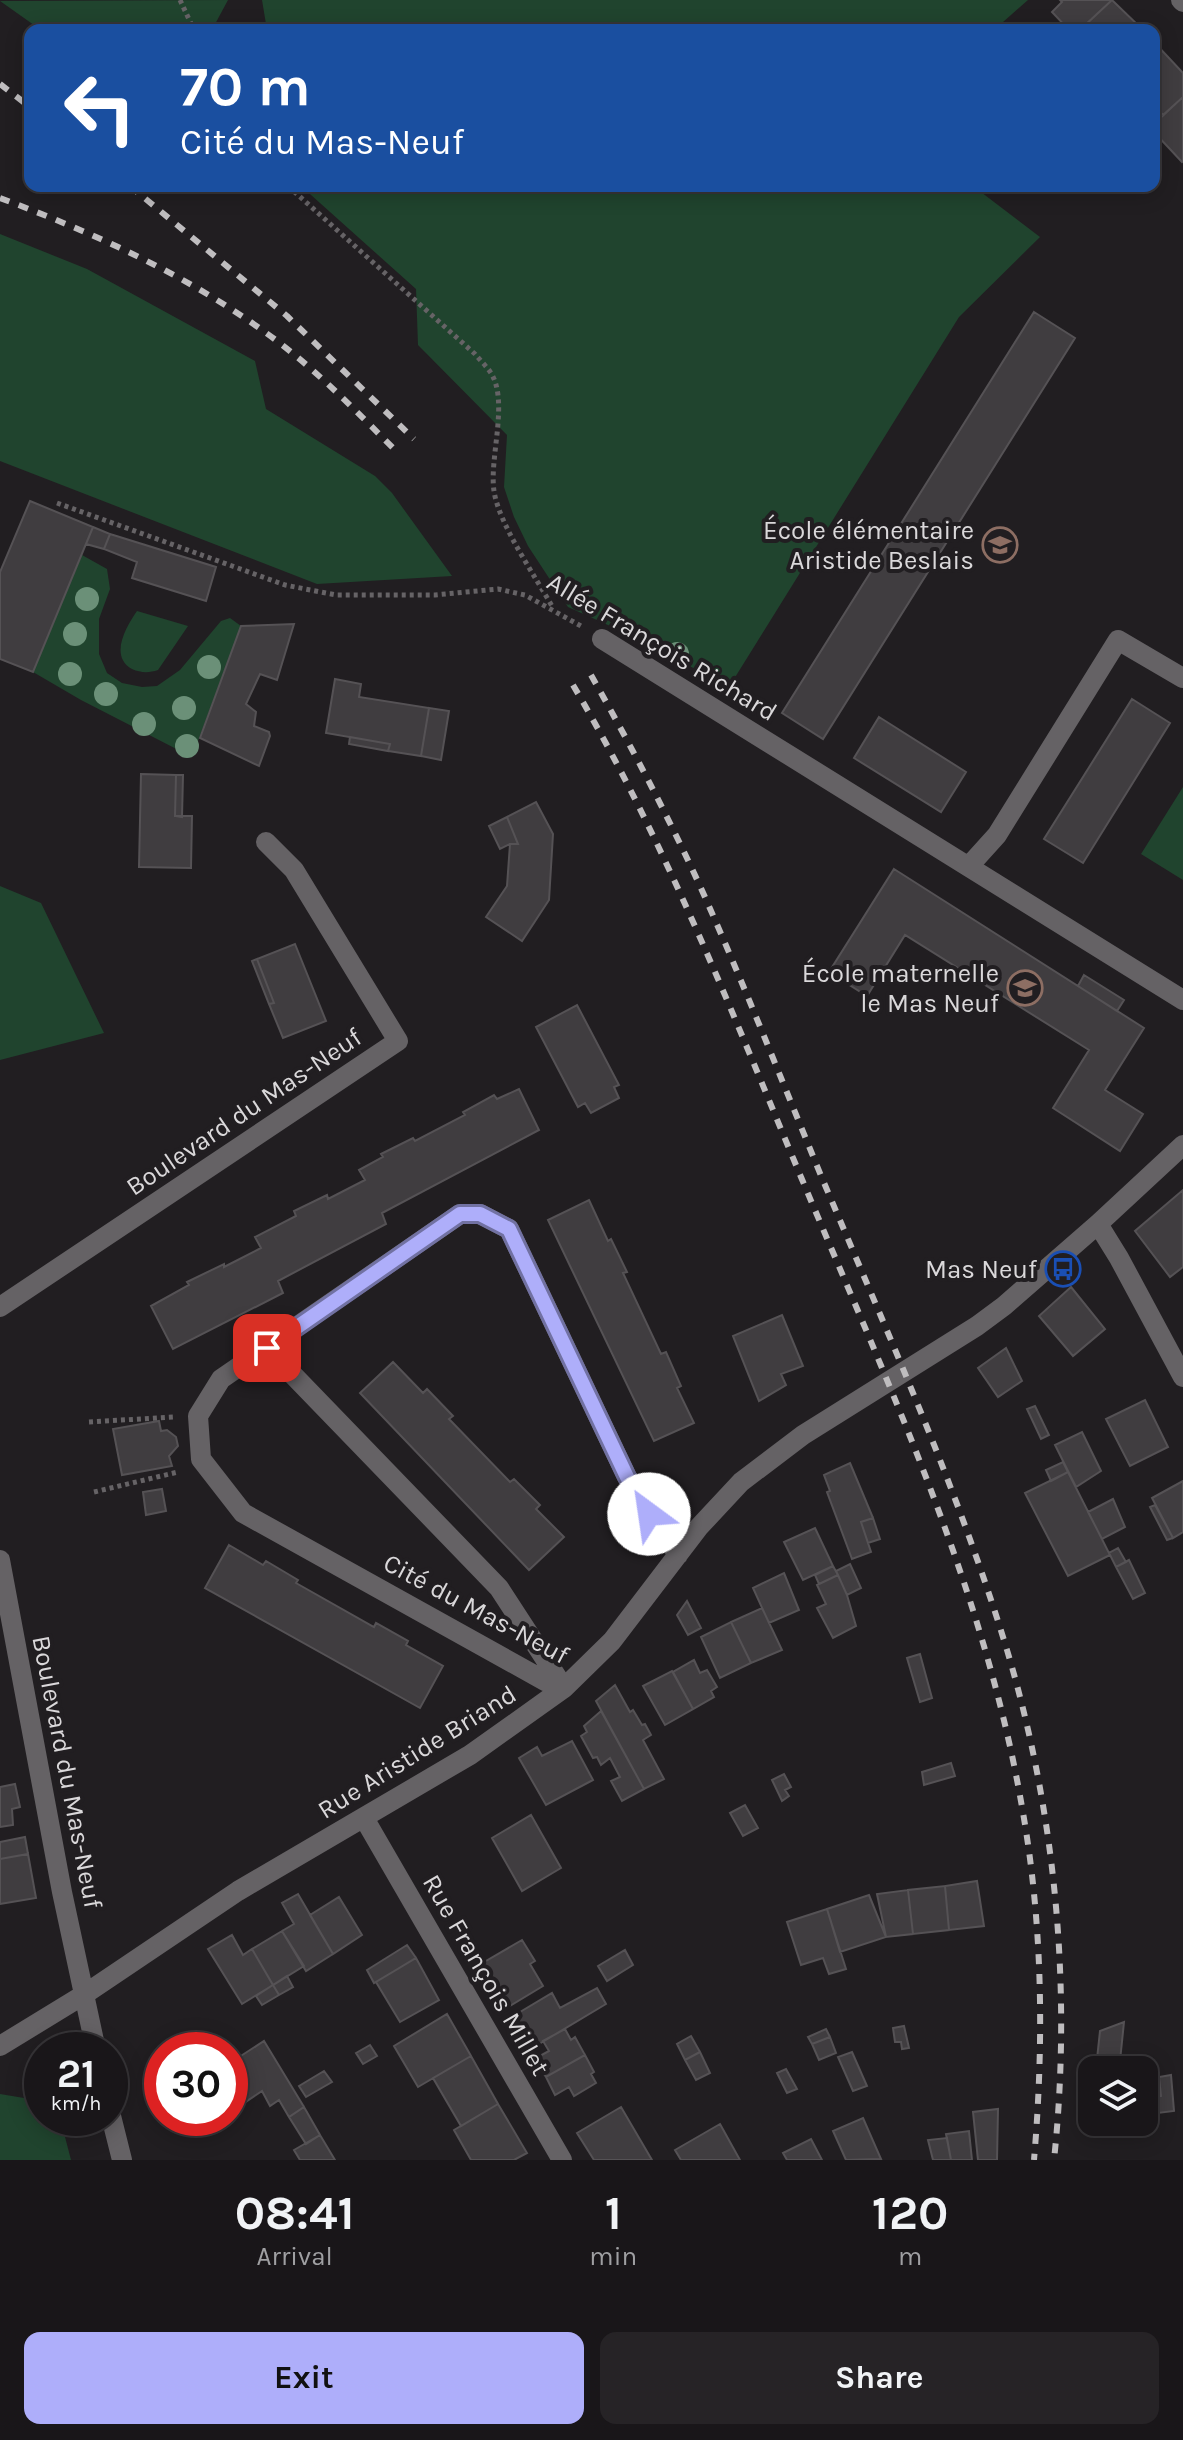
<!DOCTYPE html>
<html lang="en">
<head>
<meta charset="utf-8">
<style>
	:root { --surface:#191619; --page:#262326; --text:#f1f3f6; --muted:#9f9fa2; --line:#373538; --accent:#aeaefa }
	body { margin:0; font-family:Karla,sans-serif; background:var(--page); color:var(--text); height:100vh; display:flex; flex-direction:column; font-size:30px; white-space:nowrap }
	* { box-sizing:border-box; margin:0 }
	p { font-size:26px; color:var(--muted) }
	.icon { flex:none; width:44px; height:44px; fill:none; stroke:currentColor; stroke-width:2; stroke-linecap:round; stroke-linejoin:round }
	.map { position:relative; height:2160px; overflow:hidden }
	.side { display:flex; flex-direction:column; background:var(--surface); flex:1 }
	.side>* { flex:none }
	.top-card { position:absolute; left:24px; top:24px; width:1136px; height:168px; border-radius:16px; box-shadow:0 4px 20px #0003,0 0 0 2px var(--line); background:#1a4fa0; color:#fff; overflow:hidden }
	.controls { position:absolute; left:1078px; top:2056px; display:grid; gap:16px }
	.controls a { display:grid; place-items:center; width:80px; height:80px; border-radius:16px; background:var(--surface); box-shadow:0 4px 20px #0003,0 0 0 2px var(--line); font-size:40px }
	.speed { position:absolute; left:24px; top:2032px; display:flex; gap:16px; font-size:40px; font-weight:700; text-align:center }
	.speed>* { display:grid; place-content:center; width:104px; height:104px; border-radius:50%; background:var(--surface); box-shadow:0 4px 20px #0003,0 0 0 2px var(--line); line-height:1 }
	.speed small { font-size:20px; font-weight:400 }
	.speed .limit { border:12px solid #d22; background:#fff; color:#111 }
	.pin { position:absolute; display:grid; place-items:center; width:68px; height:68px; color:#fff; margin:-34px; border-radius:16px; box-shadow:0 4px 12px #0006 }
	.me { position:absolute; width:88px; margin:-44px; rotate:329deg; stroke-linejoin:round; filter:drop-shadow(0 0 6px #0008) }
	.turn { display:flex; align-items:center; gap:28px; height:168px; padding:0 24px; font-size:36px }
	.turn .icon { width:104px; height:104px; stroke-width:2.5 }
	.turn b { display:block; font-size:56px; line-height:68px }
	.eta { display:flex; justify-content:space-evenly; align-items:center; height:136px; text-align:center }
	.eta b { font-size:48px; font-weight:700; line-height:56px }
	.button { display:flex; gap:16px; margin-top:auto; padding:16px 24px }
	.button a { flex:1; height:92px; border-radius:16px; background:var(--accent); color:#111; font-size:32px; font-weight:700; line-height:92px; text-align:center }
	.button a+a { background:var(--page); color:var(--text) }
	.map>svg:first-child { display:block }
	.green { fill:#20442e }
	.building { fill:#403d40; stroke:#555255; stroke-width:2 }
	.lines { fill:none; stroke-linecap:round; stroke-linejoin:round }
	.path { stroke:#666366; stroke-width:5; stroke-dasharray:4 4; stroke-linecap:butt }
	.minor { stroke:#656265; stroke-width:20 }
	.rail { stroke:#bfbdbf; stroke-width:6; stroke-dasharray:10 10; stroke-linecap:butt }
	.tree { fill:#6b9078 }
	.route-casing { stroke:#7171a2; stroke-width:20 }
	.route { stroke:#aeaefa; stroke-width:14 }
	.labels { text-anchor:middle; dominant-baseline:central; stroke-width:8; stroke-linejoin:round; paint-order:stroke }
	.poi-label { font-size:26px; fill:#dad8da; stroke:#211e21; text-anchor:end }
	.street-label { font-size:26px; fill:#dad8da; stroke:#211e21 }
</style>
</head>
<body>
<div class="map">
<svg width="1183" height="2160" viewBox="0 0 1183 2160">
	<rect width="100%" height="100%" fill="#211e21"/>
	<path class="green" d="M228,0L214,26L208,30H41L0,1Z
		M262,0H1028L994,30H267Z
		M301,186H973L1040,237L959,317L729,687L639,639L568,607L528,546L514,517L504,487L507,435L418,345L416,289Z
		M0,234L87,269L255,361L266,409L375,476L392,493L452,576L317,584L0,461Z
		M82,555L107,569L110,589L99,619V654L107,673L122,683L142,687L157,686L180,670L221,621L230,618L241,626L192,757L81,700L33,672Z
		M137,611L188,626L158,670C149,673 141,673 132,669C109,656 126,627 137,611Z
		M1183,787V880L1141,854Z
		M0,886L41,903L104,1033L0,1060Z
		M0,2094L42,2101V2118H54L64,2133L71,2160H0Z"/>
	<path class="building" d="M1060,0H1112L1080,30H1069L1052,12L1062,2Z
		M1112,0L1143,30H1080L1084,26Z
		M1154,42L1183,73V97L1163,115L1154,105Z
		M1183,97V161L1182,162L1154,132V124Z
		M1034,312L1075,338L823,739L782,713Z
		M30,501L93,527L33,672L0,659V572Z
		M93,527L110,534L104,549L86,544Z
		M110,534L216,567L206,601L132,578L137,562L104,549Z
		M294,624L277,680L260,674L246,704L256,712L254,726L269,732L270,736L259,766L200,738L241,626Z
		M335,679L361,684L359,697L429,708L421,756L388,751L390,744L326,733Z
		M1132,699L1170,723L1083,863L1044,839Z
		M429,708L449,711L441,760L421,756Z
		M879,717L966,772L941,812L854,758Z
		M350,737L390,744L388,751L349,744Z
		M141,774L176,775L175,816H192L191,868L139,867Z
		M176,775H183L182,817L175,816Z
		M536,802L553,834L549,900L522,941L486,917L507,886L510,844H518L507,817Z
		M507,817L518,844H510L500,849L489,826Z
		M894,869L1144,1028L1105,1090L1143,1114L1120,1151L1053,1108L1089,1050L905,935L867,996L829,972Z
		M295,944L326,1021L283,1038L269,1004L274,1003L257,959Z
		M257,959L274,1003L269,1004L252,961Z
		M1084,975L1124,1000L1117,1011L1078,986Z
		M577,1005L619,1085L614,1087L619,1098L591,1113L585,1103L578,1107L536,1027Z
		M519,1089L539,1130L382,1213L386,1224L278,1281L283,1293L173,1349L151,1306L189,1285L187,1282L224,1264V1267L261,1248L255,1237L296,1216L294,1211L327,1195L328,1199L365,1180L359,1170L383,1157L381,1154L413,1138L415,1141L465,1115L463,1112L494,1095L497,1099Z
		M1183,1190V1267L1170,1277L1135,1231Z
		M589,1200L608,1241L611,1239L627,1272L623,1273L661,1354L666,1352L681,1386L677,1388L694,1423L654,1441L548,1220Z
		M1071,1287L1105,1329L1073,1356L1039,1316Z
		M782,1315L803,1366L781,1374L786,1385L759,1401L733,1336Z
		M1006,1348L1022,1381L998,1397L978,1368Z
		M393,1362L423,1393L427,1389L453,1416L449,1419L510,1482L514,1479L540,1505L536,1509L564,1537L529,1570L360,1393Z
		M1145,1400L1168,1447L1130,1466L1106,1419Z
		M1035,1406L1049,1435L1041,1439L1027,1409Z
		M159,1421L161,1431L167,1430L176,1437L178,1446L169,1456L172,1466L122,1475L113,1429Z
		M1082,1432L1101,1471L1076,1487L1055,1445Z
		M1063,1462L1068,1472L1051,1481L1046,1470Z
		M850,1463L873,1518L861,1522L871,1552L852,1559L827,1492L830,1491L824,1475Z
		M1068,1472L1110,1555L1068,1576L1025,1493Z
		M1183,1481V1532L1173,1538L1152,1498Z
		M162,1489L166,1511L146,1515L143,1492Z
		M1113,1499L1125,1527L1102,1539L1088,1512Z
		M1155,1505L1173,1538L1167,1540L1150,1507Z
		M873,1518L880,1539L868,1543L861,1522Z
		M815,1528L833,1566L803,1580L784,1542Z
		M229,1545L263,1565L266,1561L298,1580L296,1583L374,1627L376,1623L408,1641L406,1645L443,1666L420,1708L205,1588Z
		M1118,1548L1126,1562L1116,1567L1109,1553Z
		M1129,1560L1145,1593L1133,1599L1116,1567Z
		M850,1564L861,1588L847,1595L836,1571Z
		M833,1566L838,1575L819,1584L815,1575Z
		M784,1573L799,1610L769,1623L753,1588Z
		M838,1575L847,1595L856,1626L833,1638L817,1608L826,1604L817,1585Z
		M687,1601L701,1628L688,1635L677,1615Z
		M762,1608L782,1650L751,1663L731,1622Z
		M731,1622L751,1663L720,1678L701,1637Z
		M920,1654L932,1698L920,1702L907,1658Z
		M694,1660L700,1673L707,1670L717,1687L711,1691L714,1697L693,1709L673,1672Z
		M672,1671L693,1709L665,1725L643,1686Z
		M615,1685L630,1712L633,1710L642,1725L645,1724L651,1735L643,1740L664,1779L644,1789L596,1701Z
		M601,1711L644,1789L622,1801L611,1781L620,1777L610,1758L601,1765L597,1757L593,1758L581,1736L587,1732L584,1726Z
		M572,1741L593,1780L546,1805L519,1758L537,1747L542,1756Z
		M951,1763L955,1776L924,1785L922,1772Z
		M784,1774L791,1787L785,1790L789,1796L782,1801L772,1780Z
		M15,1784L20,1807L12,1809L13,1825L0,1827V1787Z
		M745,1805L758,1828L743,1836L730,1813Z
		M531,1815L561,1868L522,1891L492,1838Z
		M25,1837L28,1854L0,1859V1842Z
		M28,1854L36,1898L0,1904V1859Z
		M977,1881L984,1926L949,1930L945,1886Z
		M945,1886L949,1930L913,1934L908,1890Z
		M908,1890L913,1934L886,1937L877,1894Z
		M298,1894L333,1954L306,1971L282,1931L294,1924L282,1903Z
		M869,1895L886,1937L840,1952L827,1909Z
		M339,1897L362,1935L333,1954L310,1915Z
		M827,1909L846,1969L829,1974L823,1958L801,1965L787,1922Z
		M282,1931L304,1966L273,1985L252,1949Z
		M232,1935L243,1955L252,1949L273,1985L242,2004L208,1949Z
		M522,1940L535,1961L530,1964L543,1986L505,2009L479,1965Z
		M407,1945L416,1958L374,1983L367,1970Z
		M625,1950L633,1965L607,1981L598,1966Z
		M416,1958L439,2000L400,2022L376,1982Z
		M287,1976L293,1987L279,1995L273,1985Z
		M273,1985L279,1995L262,2005L256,1996Z
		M597,1988L606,2004L529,2050L510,2018L552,1993L560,2008Z
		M447,2014L471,2056L418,2087L394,2046Z
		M1124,2022L1120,2061L1097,2059L1100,2031Z
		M904,2026L909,2048L902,2049L901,2042H895L893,2028Z
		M565,2029L571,2040L575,2037L585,2055L546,2077L534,2059L549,2051L543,2041Z
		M826,2029L830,2037L812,2044L808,2037Z
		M691,2036L700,2052L685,2060L677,2044Z
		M830,2037L836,2053L819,2060L812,2044Z
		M264,2041L304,2107L289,2117L279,2100L270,2106L262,2091L244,2103L230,2081V2063Z
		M370,2045L377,2056L363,2064L356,2053Z
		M700,2052L710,2073L696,2080L685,2060Z
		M852,2052L867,2086L853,2091L838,2057Z
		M585,2055L594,2072L591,2074L596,2083L574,2096L569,2087L555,2095L546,2077Z
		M471,2056L498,2104L461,2126L433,2078Z
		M786,2069L797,2089L787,2093L777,2073Z
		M324,2071L332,2082L306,2097L299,2086Z
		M1171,2075L1174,2111L1150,2114L1149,2098L1161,2096L1159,2077Z
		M498,2104L527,2153L514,2160H471L454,2130Z
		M304,2107L320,2135L306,2144L289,2117Z
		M621,2107L652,2160H594L577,2133Z
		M998,2109L997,2160H978L973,2112Z
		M863,2118L881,2159L846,2160L833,2131Z
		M720,2124L740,2160H681L675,2150Z
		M969,2131L972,2160H951L946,2134Z
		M320,2135L335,2160H300L294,2150Z
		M947,2138L951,2160H933L928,2140Z
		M811,2139L822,2160H787L783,2153Z"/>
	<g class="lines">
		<path class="path" d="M180,0L194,30
			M288,186L475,354C480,360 487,367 491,373C509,402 489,458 494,491C499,525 536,577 553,608
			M57,503L285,585L336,595H435L498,589L525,595L581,626
			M89,1422L173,1417
			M94,1492L178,1472"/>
		<path class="minor" d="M1181,0L1183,2
			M602,639L1183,1000
			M969,866L997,835L1118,640L1183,678
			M1098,1224L1119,1258L1183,1377
			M0,1307L398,1041L294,870L266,842
			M267,1348L499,1588L564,1688L545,1681L243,1513L201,1459L198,1416L221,1379L460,1214H480L509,1229L627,1477L678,1555
			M0,1560L62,1892L96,2050
			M364,1818L562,2160
			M0,2046L85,1994L238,1891L470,1755L564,1688L612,1641L699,1527L741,1482L803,1435L977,1326L1004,1306L1098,1224L1183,1145
			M110,2112L122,2160"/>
		<path class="rail" d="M0,84L30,107
			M130,186L287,316L414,439
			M0,198C91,232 183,273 262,330C312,365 355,410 398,453
			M591,675C630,744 667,814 700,886C743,982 782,1081 822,1178C888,1334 958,1489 1007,1650C1056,1814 1072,1990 1054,2160
			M573,685C665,841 731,1010 801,1177C887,1382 984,1587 1022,1807C1043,1924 1044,2042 1034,2160"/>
	</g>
	<g class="tree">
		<circle cx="87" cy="599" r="12"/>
		<circle cx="75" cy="634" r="12"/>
		<circle cx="677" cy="654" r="12"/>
		<circle cx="209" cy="667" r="12"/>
		<circle cx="70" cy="674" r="12"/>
		<circle cx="106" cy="694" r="12"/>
		<circle cx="184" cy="708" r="12"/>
		<circle cx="144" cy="724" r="12"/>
		<circle cx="187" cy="746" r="12"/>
	</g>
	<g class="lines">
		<defs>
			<path id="route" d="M267,1348L460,1214H480L509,1229L627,1477L649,1514"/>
		</defs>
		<use href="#route" class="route-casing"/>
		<use href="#route" class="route"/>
	</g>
	<defs>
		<symbol id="school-ring" viewBox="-11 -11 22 22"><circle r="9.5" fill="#211e21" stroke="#8d6e63" stroke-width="1.5"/><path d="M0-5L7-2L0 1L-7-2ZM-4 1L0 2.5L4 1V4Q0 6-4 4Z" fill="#8d6e63"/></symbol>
		<symbol id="bus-ring" viewBox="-11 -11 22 22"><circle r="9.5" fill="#211e21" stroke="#1a4fb4" stroke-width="1.5"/><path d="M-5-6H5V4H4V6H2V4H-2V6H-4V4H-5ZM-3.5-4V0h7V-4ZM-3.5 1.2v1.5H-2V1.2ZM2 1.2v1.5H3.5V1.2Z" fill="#1a4fb4"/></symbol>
	</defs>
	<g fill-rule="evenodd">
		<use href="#school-ring" x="980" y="525" width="40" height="40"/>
		<use href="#school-ring" x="1005" y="968" width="40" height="40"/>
		<use href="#bus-ring" x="1043" y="1249" width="40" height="40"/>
	</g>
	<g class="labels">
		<g class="poi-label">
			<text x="974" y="530">École élémentaire<tspan x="974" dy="30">Aristide Beslais</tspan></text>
			<text x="999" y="973">École maternelle<tspan x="999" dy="30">le Mas Neuf</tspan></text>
			<text x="1037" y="1269">Mas Neuf</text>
		</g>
		<g class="street-label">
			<text transform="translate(662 647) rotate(31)">Allée François Richard</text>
			<text transform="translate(244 1112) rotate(-34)">Boulevard du Mas-Neuf</text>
			<text transform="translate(476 1609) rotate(28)">Cité du Mas-Neuf</text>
			<text transform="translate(417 1752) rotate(-32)">Rue Aristide Briand</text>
			<text transform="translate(67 1772) rotate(79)">Boulevard du Mas-Neuf</text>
			<text transform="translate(486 1975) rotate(60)">Rue François Millet</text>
		</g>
	</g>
</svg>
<div class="controls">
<a><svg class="icon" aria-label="layers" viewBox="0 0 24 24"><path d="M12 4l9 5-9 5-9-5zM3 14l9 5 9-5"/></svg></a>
</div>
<div class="speed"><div>21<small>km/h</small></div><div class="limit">30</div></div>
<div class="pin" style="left:267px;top:1348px;background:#d93025"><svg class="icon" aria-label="arrive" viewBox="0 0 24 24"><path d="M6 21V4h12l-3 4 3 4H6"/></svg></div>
<svg class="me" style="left:649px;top:1514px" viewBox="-20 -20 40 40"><circle r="19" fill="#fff"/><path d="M0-13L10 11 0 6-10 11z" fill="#aeaefa"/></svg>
<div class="top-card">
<div class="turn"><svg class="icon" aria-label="left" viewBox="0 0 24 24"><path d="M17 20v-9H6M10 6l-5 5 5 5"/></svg><div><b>70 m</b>Cité du Mas-Neuf</div></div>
</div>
</div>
<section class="side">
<div class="eta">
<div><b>08:41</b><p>Arrival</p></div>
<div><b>1</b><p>min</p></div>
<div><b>120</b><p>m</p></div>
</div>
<div class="button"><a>Exit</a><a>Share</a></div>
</section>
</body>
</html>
